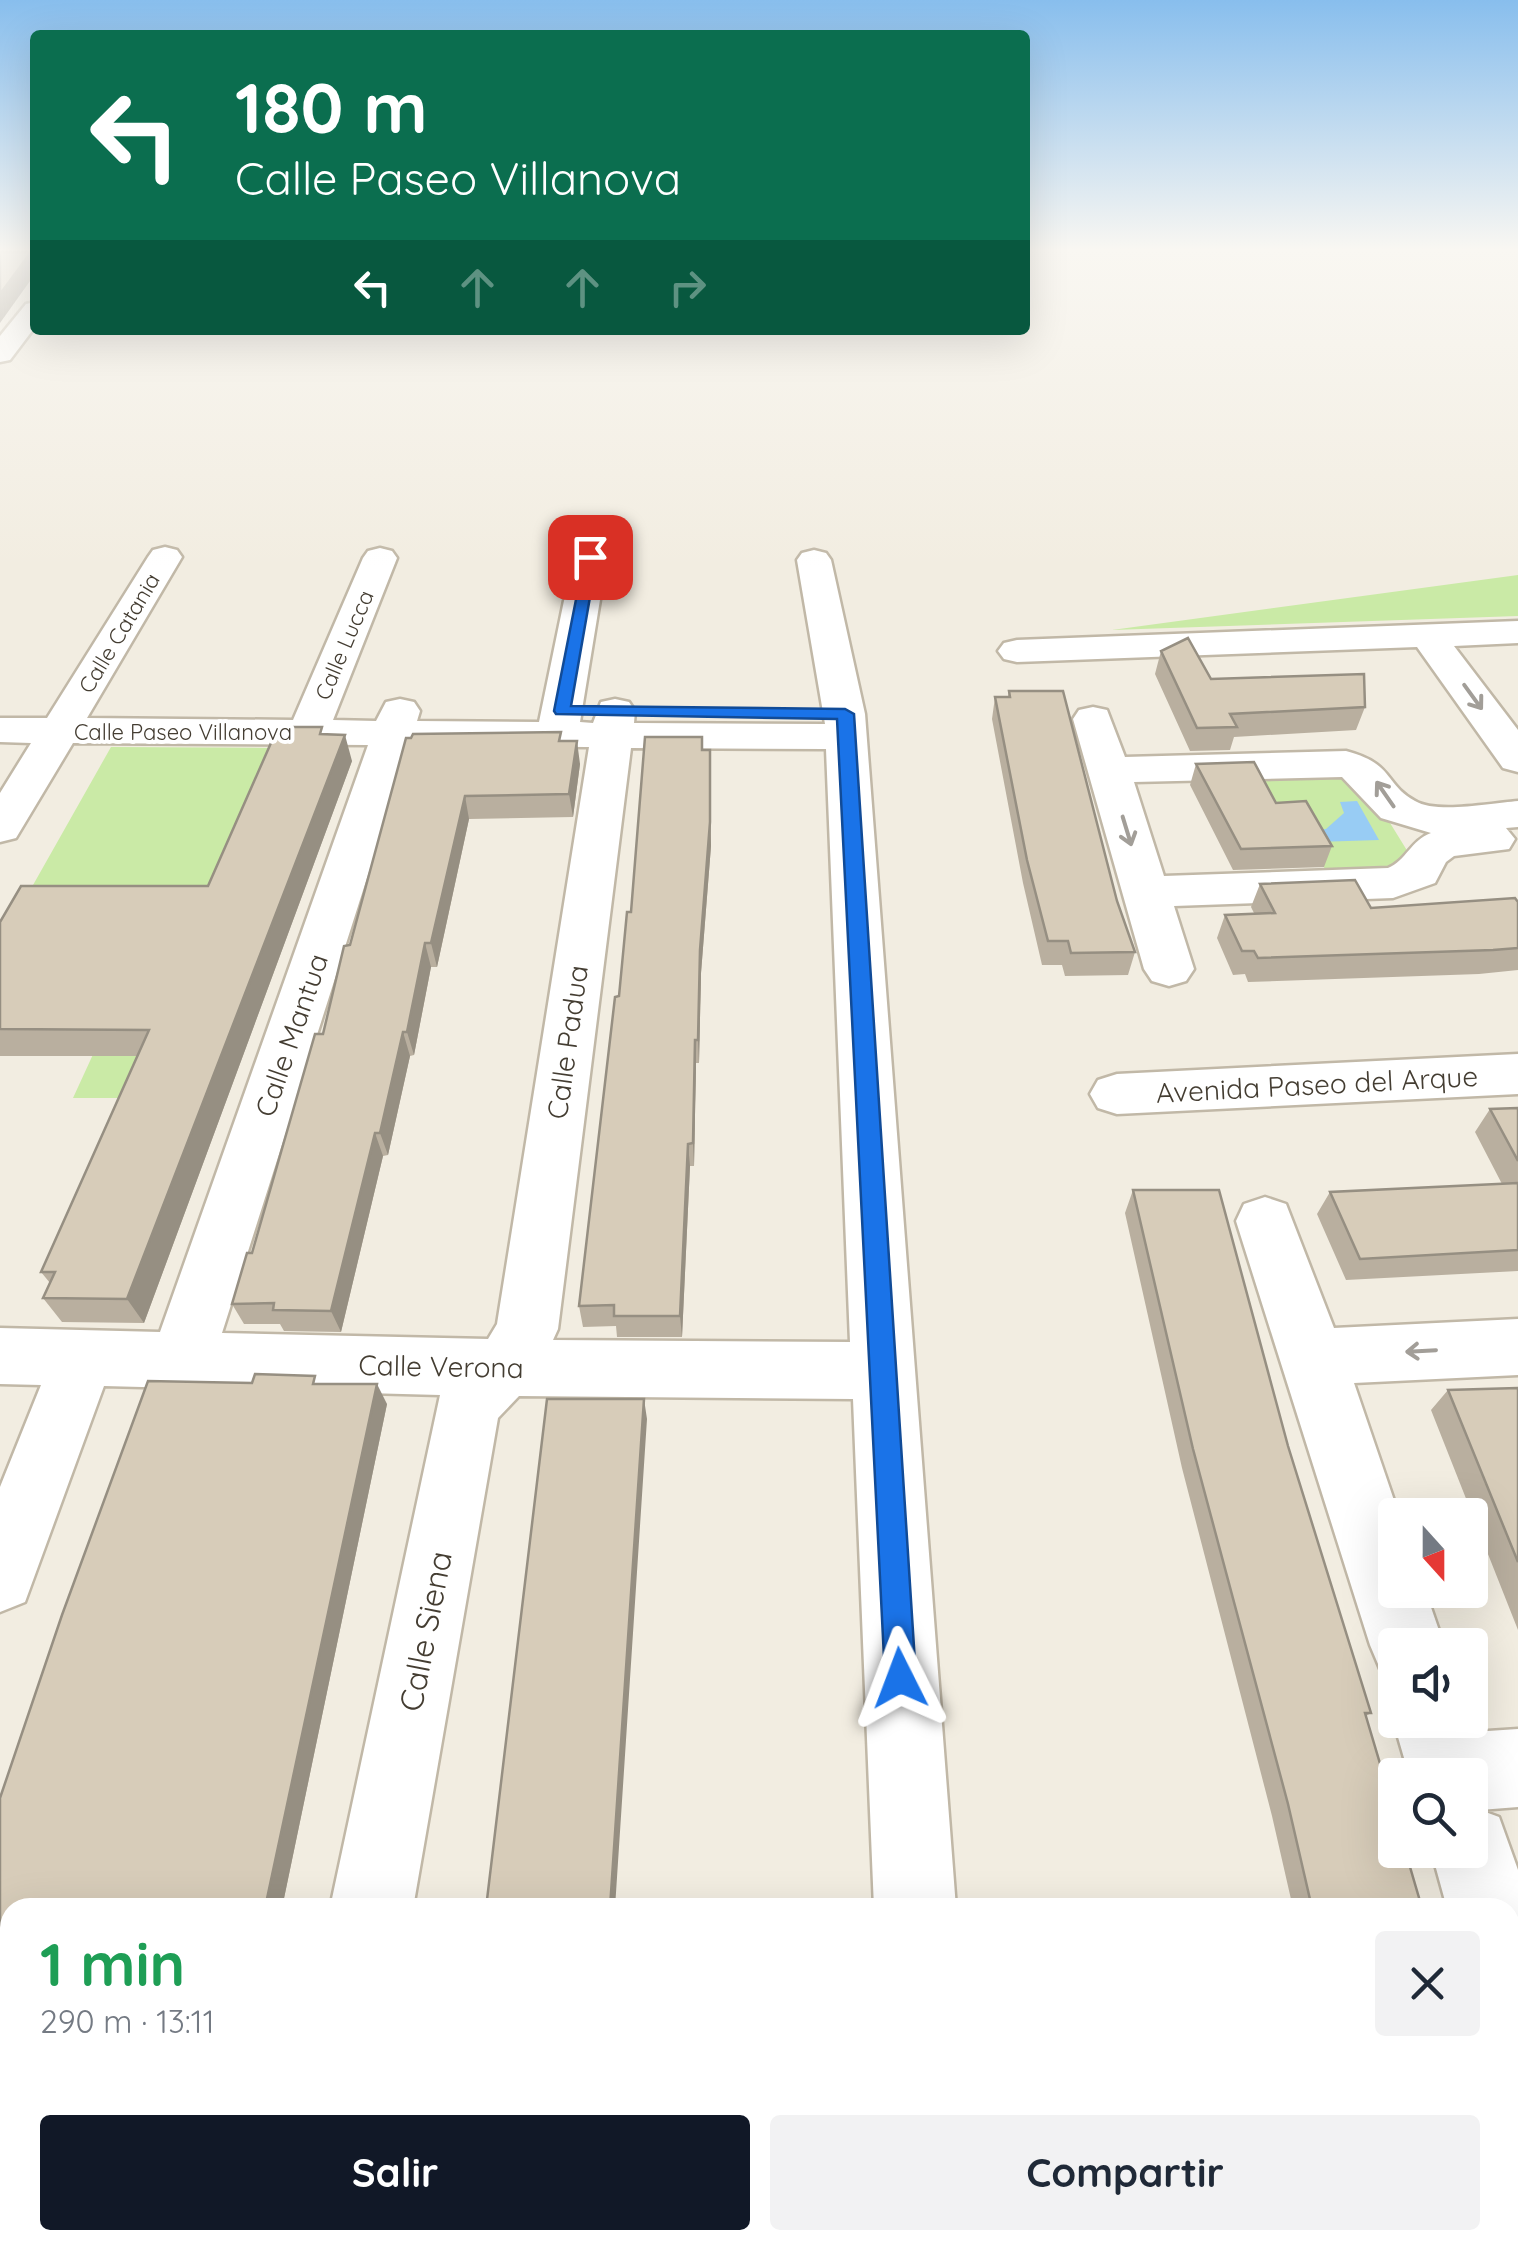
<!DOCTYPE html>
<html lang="es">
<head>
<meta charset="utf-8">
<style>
	:root { --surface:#fff; --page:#f2f2f3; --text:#1f2937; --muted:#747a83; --accent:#111827 }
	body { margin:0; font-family:Quicksand,sans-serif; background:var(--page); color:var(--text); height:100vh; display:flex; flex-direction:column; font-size:38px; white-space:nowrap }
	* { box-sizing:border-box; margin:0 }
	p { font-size:32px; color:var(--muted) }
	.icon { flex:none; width:55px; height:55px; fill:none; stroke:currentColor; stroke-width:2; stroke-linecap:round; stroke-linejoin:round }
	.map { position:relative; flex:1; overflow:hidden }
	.panel { position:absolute; left:0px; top:1898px; width:1520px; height:352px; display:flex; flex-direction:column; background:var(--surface); border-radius:30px 30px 0 0; box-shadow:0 10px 40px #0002 }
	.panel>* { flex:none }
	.banner { position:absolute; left:30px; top:30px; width:1000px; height:305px; border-radius:10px; box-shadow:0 10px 40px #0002; background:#0b6e4f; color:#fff; overflow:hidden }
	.needle { width:65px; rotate:159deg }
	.controls { position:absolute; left:1378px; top:1498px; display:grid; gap:20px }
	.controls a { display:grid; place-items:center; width:110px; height:110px; border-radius:10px; background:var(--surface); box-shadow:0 10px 40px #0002; font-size:50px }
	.pin { position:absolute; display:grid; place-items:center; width:85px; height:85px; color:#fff; margin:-42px; border-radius:20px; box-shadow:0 5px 15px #0006 }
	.me { position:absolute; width:110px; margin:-55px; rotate:357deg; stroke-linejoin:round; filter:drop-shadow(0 0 8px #0008) }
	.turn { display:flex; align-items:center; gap:35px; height:210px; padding:0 40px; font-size:45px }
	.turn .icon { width:130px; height:130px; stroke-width:2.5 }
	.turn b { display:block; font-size:70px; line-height:85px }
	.lanes { display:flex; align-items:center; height:95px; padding:0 40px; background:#0003; justify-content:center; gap:50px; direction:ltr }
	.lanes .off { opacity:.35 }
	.round { display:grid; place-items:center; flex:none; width:105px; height:105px; border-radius:10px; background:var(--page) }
	.head { display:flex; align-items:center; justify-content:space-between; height:170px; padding:0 40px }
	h1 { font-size:60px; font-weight:700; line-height:75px; color:#1e9e55 }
	.action { display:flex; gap:20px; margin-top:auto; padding:20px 40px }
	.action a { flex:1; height:115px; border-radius:10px; background:var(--accent); color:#fff; font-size:40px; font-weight:700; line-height:115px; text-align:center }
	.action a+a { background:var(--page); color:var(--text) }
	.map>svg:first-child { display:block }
	.green { fill:#caeaa6 }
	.water { fill:#98ccf4 }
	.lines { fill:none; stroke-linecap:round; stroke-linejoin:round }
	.minor-casing { stroke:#c1b8a7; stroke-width:5 }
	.minor { fill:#fff; fill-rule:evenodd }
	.wall { fill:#b9af9f }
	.shaded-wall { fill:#968f82 }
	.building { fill:#d7ccb9; stroke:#968f82; stroke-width:2.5 }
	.oneway { stroke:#a29e98 }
	.route { fill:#1a73e8; stroke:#114b97; stroke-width:2.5 }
	.labels { text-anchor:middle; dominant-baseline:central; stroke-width:8; stroke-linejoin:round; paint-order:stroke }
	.far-street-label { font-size:22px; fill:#443d32; stroke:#fff }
	.street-label { font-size:28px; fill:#443d32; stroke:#fff }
	.near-street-label { font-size:32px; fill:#443d32; stroke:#fff }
</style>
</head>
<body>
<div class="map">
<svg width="1518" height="2249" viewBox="0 0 1518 2249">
	<rect width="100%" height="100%" fill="#f2ede1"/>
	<path class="green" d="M1518,575V616L1112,630Z
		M111,747L277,748L130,1098H73L163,902L24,901Z
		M1361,776L1416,865L1325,869L1298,822L1247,781Z"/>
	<path class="water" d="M1357,801L1379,840L1316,842L1310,831L1326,829L1344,813L1340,802Z"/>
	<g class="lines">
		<defs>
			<path id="minor" d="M35,302V327L10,360L0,362V336L26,304Z
				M165,547L177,550L182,557L87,718L293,720L363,558L368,551L380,548L392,551L397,558L333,720L376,721L386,702L400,699L414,702L420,711L417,721L539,722L573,557L578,550L590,547L602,550L607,557L580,722L593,723L601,702L615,699L629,702L635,711L634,723L825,724L797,560L802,553L814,550L826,553L831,560L865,714L956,1908H874L853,1399L519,1396L498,1418L413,1908H330L440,1395L104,1386L25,1602L0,1612V1487L41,1385L0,1384V1328L160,1332L368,745L73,743L16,838L0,842V793L31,743L0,742V718H47L148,557L153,550ZM409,746L589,747L497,1324L488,1339L222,1333ZM631,748L826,749L850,1342L553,1340L558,1329Z
				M1518,621V643L1454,646L1518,730V772L1503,768L1417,647L1017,662L1004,659L998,651L1004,643L1017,640Z
				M1093,707L1107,710L1125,757L1346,751C1395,764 1383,783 1415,801C1436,814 1493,803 1518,801V827L1506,828L1515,839L1509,849L1454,856L1446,862L1435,883L1393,898L1174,906L1194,969L1186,981L1169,986L1152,981L1144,969L1073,719L1079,710ZM1342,777L1381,818L1431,833C1411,840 1406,861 1388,868L1164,876L1134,782Z
				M1518,1054V1094L1117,1114L1098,1108L1090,1094L1098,1080L1117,1074Z
				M1265,1197L1286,1204L1334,1328L1518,1319V1375L1354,1383L1399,1515H1395V1590H1425L1444,1645H1395V1677L1381,1671L1370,1645L1236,1221L1244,1204Z
				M1395,1715V1720H1469L1473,1732L1518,1729V1807L1480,1810L1499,1817L1518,1870V2032L1514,2034L1510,2032V1908H1447L1431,1850H1470V1775H1409L1393,1720Z
				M341,2240H435L434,2249H338Z
				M862,2240H956L955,2249H859Z
				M1385,2240H1482L1486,2249H1388Z"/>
		</defs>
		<use href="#minor" class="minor-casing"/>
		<use href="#minor" class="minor"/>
	</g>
	<path class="wall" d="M1161,651L1211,679L1365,707L1356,730L1234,737L1230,750L1190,751L1155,674Z
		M1009,691L1117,901L1135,952L1128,975L1065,976L1062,965H1042L1023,883L992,719L995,697H1008Z
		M325,734L352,761L144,1323L62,1322L43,1298L50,1283L41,1272L137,1056H0V922L208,886Z
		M702,737L711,846L701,973L699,1063H696L694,1166H690L682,1337H617L616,1326L583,1327L579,1306L631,912Z
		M406,738L562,741L580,764L573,817L469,819L437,967H431L414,1055L410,1056L388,1155L383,1156L341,1332L284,1331L280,1324H244L232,1304L252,1253L323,1034L350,945Z
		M1196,764L1276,803L1332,846L1324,867L1233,870L1190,785Z
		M1260,884L1371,908L1518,902V970L1479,974L1248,982L1245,974L1233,975L1217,938L1225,915L1254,913L1251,907Z
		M1518,1108V1271L1346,1280L1317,1214L1330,1192L1502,1184L1475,1132L1490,1109Z
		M1133,1190L1288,1446L1371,1713L1366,1716L1422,1908H1293L1272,1816L1182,1468L1125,1213Z
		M319,1384L387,1404L282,1908H10V2047H0V1798Z
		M1518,1388V1630L1431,1410L1448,1390Z
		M1049,2240H1072L1118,2249H1048Z"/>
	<path class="shaded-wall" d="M31,252H35V274L0,323V294Z
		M345,735L352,761L144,1323L127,1299Z
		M577,741L580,764L573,817L569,794Z
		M710,750L711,846L701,973L699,1063L698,1040L700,950Z
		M465,796L469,819L437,967L431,943Z
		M425,943L431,967L414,1055L407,1032Z
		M403,1032L410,1056L388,1155L380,1133Z
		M695,1040L696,1063L694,1166L693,1143Z
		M375,1133L383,1156L341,1332L331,1311Z
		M688,1144L690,1166L682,1337L680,1316Z
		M377,1384L387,1404L282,1908H265Z
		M644,1399L647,1419L615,1908H610Z
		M274,2240H291L288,2249H271Z"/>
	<path class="building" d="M0,252H31L0,294Z
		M1188,638L1211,679L1364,674L1365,707L1230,714L1237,727L1197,728L1161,651Z
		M1009,691H1063L1117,901L1135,952L1071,953L1068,941H1048L1027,860L995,697H1010Z
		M278,727H322L320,734L345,735L127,1299L43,1298L55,1272H41L149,1030L0,1029V922L21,886H208Z
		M561,732L559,741H577L569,794L465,796L431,943H425L407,1032H403L380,1133H375L331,1311L273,1310L274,1303L232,1304L247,1253H252L315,1034H323L344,946L350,945L406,738H411L413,734Z
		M645,737H702V750H710V822L700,950L698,1040H695L693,1143L688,1144L680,1316H614V1305L579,1306L615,997L619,996L627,912H631Z
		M1254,762L1276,803L1306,801L1332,846L1241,849L1196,764Z
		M1355,880L1371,908L1515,898L1518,902V948L1493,950L1258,958L1254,951H1242L1225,915L1275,913L1260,884Z
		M1518,1108V1161L1490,1109Z
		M1518,1183V1250L1360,1259L1330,1192Z
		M1133,1190H1219L1288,1446L1371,1713H1365L1395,1814V1850H1405L1422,1908H1312L1288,1804L1193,1449Z
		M255,1374L315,1376L313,1384H377L265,1908H10V2042H0V1798L62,1615L148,1381L252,1383Z
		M1518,1388V1562L1448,1390Z
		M547,1399H644L610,1908H486Z
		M24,2240H274L271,2249H20Z
		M561,2240H849L848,2249H559Z
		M1059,2240H1072L1118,2249H1059Z"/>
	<defs><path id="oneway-shaft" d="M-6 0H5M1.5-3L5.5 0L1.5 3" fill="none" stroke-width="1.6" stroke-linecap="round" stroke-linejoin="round" transform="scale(2.5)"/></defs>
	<g class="oneway">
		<use href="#oneway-shaft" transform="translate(1473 697) rotate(54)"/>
		<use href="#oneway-shaft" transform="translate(1385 794) rotate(-125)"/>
		<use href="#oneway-shaft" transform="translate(1127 831) rotate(73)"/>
		<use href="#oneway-shaft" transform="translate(1421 1351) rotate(177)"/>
	</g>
	<linearGradient id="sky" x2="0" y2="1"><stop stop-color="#88beed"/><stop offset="0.44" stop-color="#f9f7f2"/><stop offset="1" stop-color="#f9f7f2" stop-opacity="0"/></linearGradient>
	<rect width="1518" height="567" fill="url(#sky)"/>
	<path class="route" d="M585,554L597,557L571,706L845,709L854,714L916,1678L911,1688L900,1693L890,1688L885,1678L837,719L556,714L554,711Z"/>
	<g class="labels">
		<g class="far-street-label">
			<text transform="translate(119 633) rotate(-59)">Calle Catania</text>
			<text transform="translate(344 645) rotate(-67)">Calle Lucca</text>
			<text x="183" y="732">Calle Paseo Villanova</text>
		</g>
		<g class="street-label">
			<text transform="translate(291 1035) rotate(-71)">Calle Mantua</text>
			<text transform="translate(567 1042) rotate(-82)">Calle Padua</text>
			<text transform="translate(1317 1084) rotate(-3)">Avenida Paseo del Arque</text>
			<text transform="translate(441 1366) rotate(1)">Calle Verona</text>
		</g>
		<g class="near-street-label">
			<text transform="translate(425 1631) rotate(-79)">Calle Siena</text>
		</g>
	</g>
</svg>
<div class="controls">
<a><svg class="needle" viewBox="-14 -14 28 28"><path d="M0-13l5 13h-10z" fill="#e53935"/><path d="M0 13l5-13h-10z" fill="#747a83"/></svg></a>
<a><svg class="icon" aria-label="sound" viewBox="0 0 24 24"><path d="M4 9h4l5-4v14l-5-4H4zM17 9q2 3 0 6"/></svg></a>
<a><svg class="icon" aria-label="search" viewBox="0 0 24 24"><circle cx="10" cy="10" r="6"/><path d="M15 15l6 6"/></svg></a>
</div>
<div class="pin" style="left:590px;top:557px;background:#d93025"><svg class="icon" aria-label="arrive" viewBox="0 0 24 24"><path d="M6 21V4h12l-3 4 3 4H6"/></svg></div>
<svg class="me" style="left:900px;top:1678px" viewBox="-20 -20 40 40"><path d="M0-17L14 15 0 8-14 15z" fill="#1a73e8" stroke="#fff" stroke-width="4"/></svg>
<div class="banner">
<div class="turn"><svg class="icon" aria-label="left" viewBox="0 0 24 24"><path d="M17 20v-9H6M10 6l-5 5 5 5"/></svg><div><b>180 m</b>Calle Paseo Villanova</div></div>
<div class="lanes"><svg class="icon" aria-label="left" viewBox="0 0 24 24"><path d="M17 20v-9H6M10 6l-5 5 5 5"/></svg><svg class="icon off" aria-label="ahead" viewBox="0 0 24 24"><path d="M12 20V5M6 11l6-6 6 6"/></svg><svg class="icon off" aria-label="ahead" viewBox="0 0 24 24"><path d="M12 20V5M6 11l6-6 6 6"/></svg><svg class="icon off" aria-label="right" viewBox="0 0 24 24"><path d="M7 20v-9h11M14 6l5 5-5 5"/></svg></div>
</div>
<section class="panel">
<div class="head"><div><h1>1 min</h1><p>290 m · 13:11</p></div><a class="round"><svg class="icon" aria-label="close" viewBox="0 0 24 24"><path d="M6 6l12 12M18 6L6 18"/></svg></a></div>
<div class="action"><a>Salir</a><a>Compartir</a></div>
</section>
</div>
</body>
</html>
